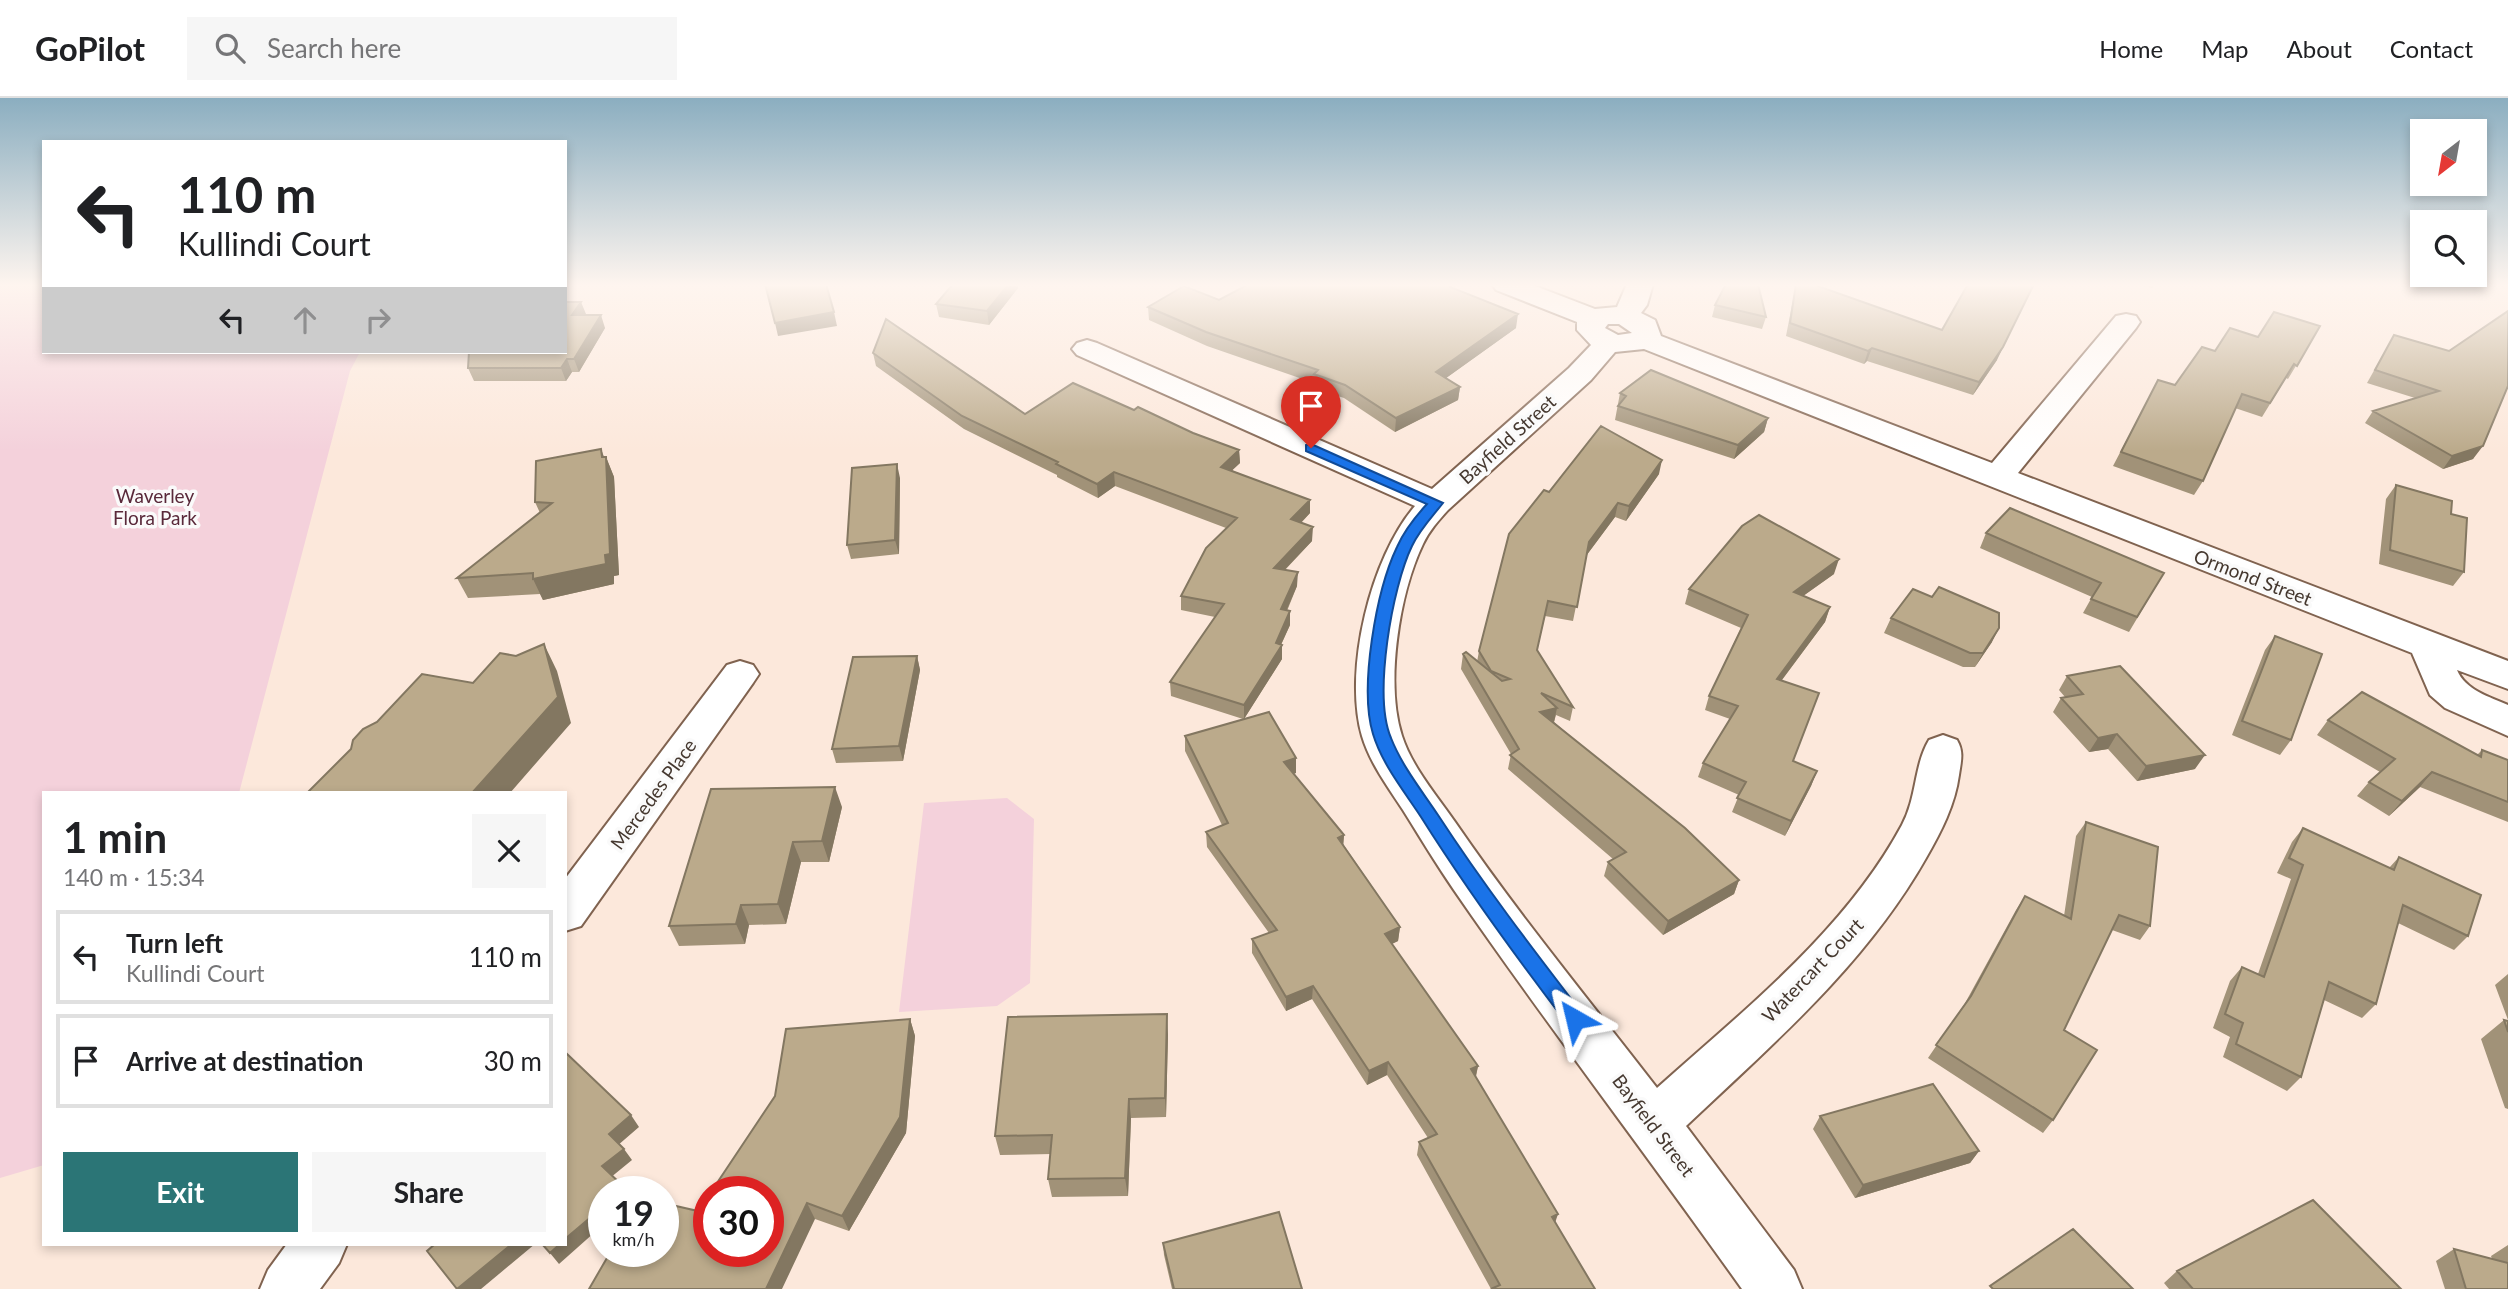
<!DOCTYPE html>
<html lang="en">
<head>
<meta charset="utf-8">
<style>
	:root { --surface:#fff; --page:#f6f6f6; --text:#202124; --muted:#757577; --line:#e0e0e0; --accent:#2b7576 }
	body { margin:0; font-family:Lato,sans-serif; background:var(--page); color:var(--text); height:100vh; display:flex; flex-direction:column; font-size:26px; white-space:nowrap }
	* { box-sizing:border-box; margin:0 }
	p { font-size:23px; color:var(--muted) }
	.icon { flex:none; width:38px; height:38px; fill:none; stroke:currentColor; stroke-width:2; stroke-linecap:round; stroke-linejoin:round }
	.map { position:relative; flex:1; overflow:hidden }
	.side { position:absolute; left:42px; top:693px; width:525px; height:455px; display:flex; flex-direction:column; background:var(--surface); border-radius:0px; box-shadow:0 4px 10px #0003 }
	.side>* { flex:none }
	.guide { position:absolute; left:42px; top:42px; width:525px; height:214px; border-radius:0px; box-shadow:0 4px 10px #0003; background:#fff; color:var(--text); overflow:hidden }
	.needle { width:46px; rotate:211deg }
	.tools { position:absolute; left:2410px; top:21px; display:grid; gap:14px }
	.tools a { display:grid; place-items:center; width:77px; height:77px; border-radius:0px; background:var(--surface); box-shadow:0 4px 10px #0003; font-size:35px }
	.speed { position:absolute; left:588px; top:1078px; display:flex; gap:14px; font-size:35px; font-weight:700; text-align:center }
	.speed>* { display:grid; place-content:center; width:91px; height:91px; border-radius:50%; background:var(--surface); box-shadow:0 4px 10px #0003; line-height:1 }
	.speed small { font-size:18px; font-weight:400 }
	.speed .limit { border:10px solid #d22; background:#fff; color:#111 }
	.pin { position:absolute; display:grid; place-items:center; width:60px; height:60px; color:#fff; margin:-72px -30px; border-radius:50% 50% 50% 0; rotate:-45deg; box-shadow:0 0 7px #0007 }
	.pin .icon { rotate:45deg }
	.me { position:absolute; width:77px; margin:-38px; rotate:323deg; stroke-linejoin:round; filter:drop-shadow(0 0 5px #0008) }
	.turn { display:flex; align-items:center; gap:24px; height:147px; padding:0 21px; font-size:32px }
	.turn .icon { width:91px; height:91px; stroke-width:2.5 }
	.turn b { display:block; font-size:49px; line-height:60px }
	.lanes { display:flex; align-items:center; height:66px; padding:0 21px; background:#0003; justify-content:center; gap:35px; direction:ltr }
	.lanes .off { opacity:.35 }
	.round { display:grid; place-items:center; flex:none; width:74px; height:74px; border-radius:0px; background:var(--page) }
	.head { display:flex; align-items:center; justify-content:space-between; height:119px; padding:0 21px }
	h1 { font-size:42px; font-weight:700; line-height:52px }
	.button { display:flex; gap:14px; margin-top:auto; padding:14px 21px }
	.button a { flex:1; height:80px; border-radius:0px; background:var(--accent); color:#fff; font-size:28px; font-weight:700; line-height:80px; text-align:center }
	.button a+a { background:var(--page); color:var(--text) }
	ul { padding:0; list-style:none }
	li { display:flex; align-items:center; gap:21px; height:94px; margin:0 14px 10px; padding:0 7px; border:4px solid var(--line); border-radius:0px }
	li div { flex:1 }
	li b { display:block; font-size:26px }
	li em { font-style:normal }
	header { display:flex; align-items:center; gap:42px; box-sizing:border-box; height:98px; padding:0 35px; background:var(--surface); border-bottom:2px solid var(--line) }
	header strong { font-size:33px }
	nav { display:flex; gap:38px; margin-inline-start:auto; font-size:24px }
	.search { width:490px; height:63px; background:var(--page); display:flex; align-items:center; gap:18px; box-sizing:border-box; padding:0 24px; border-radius:0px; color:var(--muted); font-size:26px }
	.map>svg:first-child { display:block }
	.green { fill:#f4d1db }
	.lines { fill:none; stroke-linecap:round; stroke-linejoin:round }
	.minor-casing { stroke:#806350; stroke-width:4 }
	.minor { fill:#fff; fill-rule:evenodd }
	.wall { fill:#a19278 }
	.shaded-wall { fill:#837761 }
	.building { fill:#bbaa8b; stroke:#837761; stroke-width:2 }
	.route { fill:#1a73e8; stroke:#114b97; stroke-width:2 }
	.labels { text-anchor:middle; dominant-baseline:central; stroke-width:7; stroke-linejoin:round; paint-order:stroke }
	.street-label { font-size:19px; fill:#45382f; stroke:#fafafa }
	.park-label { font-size:19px; fill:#59293a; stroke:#fafafa }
</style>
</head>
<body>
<header>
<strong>GoPilot</strong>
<div class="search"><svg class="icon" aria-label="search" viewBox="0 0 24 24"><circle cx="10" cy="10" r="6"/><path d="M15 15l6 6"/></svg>Search here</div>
<nav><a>Home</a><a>Map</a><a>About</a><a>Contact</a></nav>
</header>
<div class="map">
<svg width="2508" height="1191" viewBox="0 0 2508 1191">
	<rect width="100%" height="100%" fill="#fce8db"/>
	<path class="green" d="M0,186H44V254H360L350,273L239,695H44V1067L0,1080Z
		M1007,700L1034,721L1030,885L997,908L899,914L924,705Z"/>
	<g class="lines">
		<defs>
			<path id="minor" d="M1492,186H1530L1595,211L1617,209L1627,186H1653L1647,207L1641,215L1655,222L1661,238L1992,365L2116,218L2126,216L2136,218L2140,224L2136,230L2018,375L2508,563V591L2457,572C2465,592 2490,599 2508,607V638L2445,610L2430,597L2412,555L1644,251L1615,254L1591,282L1448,412C1438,423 1429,433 1423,446C1399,496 1385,586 1402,638C1412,669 1437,698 1455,724C1518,816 1589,902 1657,990C1744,912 1845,833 1902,727C1917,699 1914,667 1929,642L1943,637L1957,642C1964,654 1961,663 1959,677C1955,707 1941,734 1926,760C1866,866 1773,946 1686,1028L1794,1172L1802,1191H1742C1647,1057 1547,927 1454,792C1436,766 1420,739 1403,712C1388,689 1370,665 1362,638C1343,572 1371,459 1415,408L1077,257L1072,251L1077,245L1087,242L1097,245L1432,391L1569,270L1591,247L1577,232V224L1496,192ZM1608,226H1619L1632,235L1618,237L1605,230Z
				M740,563L753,567L759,576L753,585L581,828L565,833V781L727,567Z
				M287,1146H347L339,1165L320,1191H260L268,1172Z"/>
		</defs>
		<use href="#minor" class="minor-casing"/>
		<use href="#minor" class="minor"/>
	</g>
	<path class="wall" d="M953,186H1017L1018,190L989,227L939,219L936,206Z
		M1796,186H1812L1997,262L1973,297L1867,263L1864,266L1786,238Z
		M2140,186H2156L2152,190Z
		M1452,190L1516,230L1446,280L1460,289L1458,302L1395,334L1344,300L1313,290L1314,285L1207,248L1149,222L1148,209L1219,202Z
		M565,204L605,230L579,274H572L566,283H474L468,270Z
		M1715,207L1766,219L1762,231L1712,219Z
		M2508,213V291H2507L2473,361L2443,371L2365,325L2373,313L2415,300L2367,285L2394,237L2449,253Z
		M2320,228L2288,281L2286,280L2262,319L2235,310L2203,383L2194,397L2113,368L2158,282L2175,287L2215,253L2258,239Z
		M873,255L1025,316L1134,312L1239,352L1240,365L1232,372L1310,415L1301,425L1312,443L1285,472L1297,488L1287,513L1290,527L1281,547H1282V561L1244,621L1296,675L1293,676L1344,737L1343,746L1400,829L1398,843L1392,846L1478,968L1476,979L1555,1124L1595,1191H1491L1417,1057L1419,1044L1428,1040L1387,977L1367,987L1312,901L1286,913L1252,855V841L1269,835L1207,749L1206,734L1222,727L1185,653V638L1243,621L1171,598L1170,584L1215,519L1181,512V498L1226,430L1115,388L1098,400L1057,379V377L964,331L876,268Z
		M1620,295L1768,320L1764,334L1734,361L1615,322Z
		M605,359H606L614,379L619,477L614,478V486L543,502L540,496L468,500L457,480L540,415L535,404Z
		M1659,376L1626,423L1615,419L1586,458L1573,523L1545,518L1537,553L1573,609L1570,623L1556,617L1554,624L1739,782L1734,796L1663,837L1604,778L1608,764L1613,761L1508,671L1511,656L1461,571L1463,556L1477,564L1479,553L1549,394Z
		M900,380L899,456L851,461L847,447Z
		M2396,387L2451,416L2464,474L2453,488L2379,466L2386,401Z
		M1986,435L2164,475L2129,534L2083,515L2092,499L1980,450Z
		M1834,476L1803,498L1830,509L1825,524L1782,582L1793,663L1817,673L1811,688L1785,738L1732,714L1739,697L1698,679L1703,665L1730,621L1705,612L1709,598L1741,530L1685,506L1689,491Z
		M1932,499L1992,544L1975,569H1963L1884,535L1891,520Z
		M2275,538L2291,642L2280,657L2232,637L2265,552Z
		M917,558L920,572L903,663L836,665L832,651Z
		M2067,578L2195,671L2137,683L2108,651L2089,654L2053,614L2061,600L2065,599L2059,592Z
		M2328,622L2477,657L2482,652L2508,662V724L2420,689L2389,718L2357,698L2369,684L2380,674L2317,637Z
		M842,709L829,764H801L786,826L749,827L745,846L679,848L669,828Z
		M2086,724L2150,828L2140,842L2112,832L2064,932L2053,1022L2043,1035L1928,960L1964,907L2016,812L2025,798L2064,818L2076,738Z
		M2303,730L2389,770L2399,759L2468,838L2454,852L2398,825L2376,906L2362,920L2324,902L2301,979L2287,993L2223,959L2230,939L2213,930L2230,883L2242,869L2258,876L2291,781L2277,775L2292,744Z
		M2508,876V922L2495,887Z
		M910,921L915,938L906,1035L849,1133L815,1121L698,1113Z
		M2504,922L2508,923V1011L2505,1010L2481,941Z
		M1168,936L1166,1019L1131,1020L1128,1098L1052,1099L1048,1081L1051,1056L1000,1057L995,1038Z
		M1820,1018L1979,1053L1970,1065L1855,1100L1813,1031Z
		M1163,1145L1302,1191H1172L1164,1157Z
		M2508,1147V1191H2445L2436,1163L2454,1151L2492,1161L2491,1158Z
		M2177,1173L2401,1191H2169L2164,1185Z"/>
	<path class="shaded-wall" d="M1009,186H1017L1018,190L989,227L987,213Z
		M2034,186L1997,262L1973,297L1979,284Z
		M581,204L586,216L577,230L572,217Z
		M834,214L837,228L778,238L775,225Z
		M1518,216L1516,230L1435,288L1436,274Z
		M601,217L605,230L579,274L574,261Z
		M1872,250L1867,263L1864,266L1868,253Z
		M567,261L572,274L566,283L561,270Z
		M1460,289L1458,302L1395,334L1396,320Z
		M1768,320L1764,334L1734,361L1738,347Z
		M2483,348L2473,361L2443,371L2452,358Z
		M601,351L606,364V359L614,379L619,477L614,478V486L543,502L533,481L602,359Z
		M1239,352L1240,365L1222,382L1221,369Z
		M1662,362L1659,376L1626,423L1629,408Z
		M897,366L900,380L899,456L895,442Z
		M1114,374L1115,388L1098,400L1097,386Z
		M1310,402V415L1291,435V421Z
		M1618,405L1615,419L1586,458L1589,444Z
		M1313,429L1312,443L1273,484L1274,470Z
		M1839,461L1834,476L1789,508L1794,494Z
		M1298,474L1297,488L1281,525V511Z
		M1830,509L1825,524L1772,595L1777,581Z
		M1290,513V527L1278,553L1282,547V561L1244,621V607L1276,545Z
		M1999,530L1992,544L1975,569L1983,555Z
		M544,546L557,573L571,625L510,695H472Z
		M917,558L920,572L903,663L899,648Z
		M1557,610L1554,624L1540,614Z
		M2117,636L2108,651L2089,654L2098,640Z
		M2205,657L2195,671L2137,683L2146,668Z
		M1296,660V675L1284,678V664Z
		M1817,673L1811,688L1785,738L1791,723Z
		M2432,674L2420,689L2389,718L2402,703Z
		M835,689L842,709L829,764L822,743Z
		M1344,737L1343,752L1338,740Z
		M793,744L801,764L786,826L778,806Z
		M1739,782L1734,796L1663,837L1668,823Z
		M741,807L749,827L745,846L736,826Z
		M1400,829L1398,843L1383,850L1385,836Z
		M1313,888L1312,901L1286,913V899Z
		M1167,916L1168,936L1166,1019L1165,1000Z
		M910,921L915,938L906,1035L849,1133L842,1118Z
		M1388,964L1387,977L1367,987L1369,973Z
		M1478,968L1475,981L1471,971Z
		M1129,1001L1131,1020L1128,1098L1125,1080Z
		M631,1017L639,1029L617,1048L609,1036Z
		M624,1051L632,1062L610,1080L602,1068Z
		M1979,1053L1970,1065L1855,1100L1863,1087Z
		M807,1105L815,1121L782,1191H766Z
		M604,1108V1126L559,1166L550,1155L560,1146H565V1141Z
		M1558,1116L1554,1128L1552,1119Z
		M512,1146H535L481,1191H457Z"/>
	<path class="building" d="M765,186H826L834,214L775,225Z
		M953,186H1009L987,213L936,206Z
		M1249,186H1448L1452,187L1450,189L1518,216L1436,274L1460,289L1396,320L1345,287L1314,276L1318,272L1206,234L1148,209L1184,188L1219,202Z
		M1726,186H1758L1766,219L1715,207Z
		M1796,186H1812L1942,232L1968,186H2034L2003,249L1979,284L1872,250L1868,253L1790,225Z
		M565,204H581L572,217H601L574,261H567L561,270H468L469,254H565Z
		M2508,213V288L2483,348L2452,358L2373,313L2439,293L2375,272L2394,237L2449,253Z
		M2274,214L2320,228L2297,268L2294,266L2270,305L2242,296L2203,383L2121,354L2158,282L2175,287L2202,249L2215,253L2230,230L2258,239Z
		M886,221L1025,316L1073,285L1134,312L1138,309L1193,335L1239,352L1221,369L1310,402L1291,421L1313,429L1274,470L1298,474L1281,511L1290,513L1276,545L1282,547L1244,607L1170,584L1224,506L1181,498L1206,450L1237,420L1114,374L1097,386L1056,366L1058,364L962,318L873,255Z
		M1651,272L1768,320L1738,347L1618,308L1626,298L1620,295Z
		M1601,328L1662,362L1629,408L1618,405L1589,444L1577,509L1548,503L1537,552L1573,609L1541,595L1557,610L1540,614L1685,730L1739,782L1668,823L1608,764L1626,754L1510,657L1519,651L1463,556L1466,554L1502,583L1510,581L1491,573L1479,553L1509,436L1544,392L1549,394Z
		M601,351L602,359H606L610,456L605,457L606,466L533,481V475L457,480L552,405L535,404L536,363Z
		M897,366L895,442L847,447L852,370Z
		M2396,387L2452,403L2451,416L2467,420L2464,474L2390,452Z
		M2010,410L2164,475L2137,519L2091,501L2101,485L1986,435Z
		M1759,417L1839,461L1794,494L1830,509L1777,581L1819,595L1793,663L1817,673L1791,723L1737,700L1746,684L1703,665L1738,608L1709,598L1748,517L1689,491L1742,428Z
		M1939,489L1999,515V530L1983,555H1970L1891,520L1913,491L1932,499Z
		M2275,538L2322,556L2291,642L2242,623Z
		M544,546L558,599L472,695H307L351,651L353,642L363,631L377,624L422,576L473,585L500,555L516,558Z
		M917,558L899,648L832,651L853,559Z
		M2120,568L2205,657L2146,668L2117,636L2098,640L2061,600L2083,596L2067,578Z
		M2362,594L2481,659L2482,652L2508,662V704L2432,674L2402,703L2369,684L2395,661L2328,622Z
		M1269,614L1296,660L1284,664L1344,737L1338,740L1400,829L1385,836L1478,968L1471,971L1558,1116L1552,1119L1595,1191H1491L1500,1187L1419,1044L1437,1036L1388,964L1369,973L1313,888L1286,899L1252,841L1277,832L1206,734L1228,725L1185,638Z
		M835,689L822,743L793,744L778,806L741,807L736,826L669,828L711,691Z
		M2086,724L2158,749L2150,828L2119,817L2064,932L2097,952L2053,1022L1936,947L1971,898L2025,798L2071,821Z
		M2303,730L2394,772L2399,759L2481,797L2468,838L2403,807L2376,906L2329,884L2301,979L2236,946L2243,925L2225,916L2242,869L2264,879L2303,767L2289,760Z
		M1167,916L1165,1000L1129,1001L1125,1080L1048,1081L1052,1037L995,1038L1008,919Z
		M910,921L900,1019L842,1118L807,1105L766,1191H589L611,1153H663V1105L698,1113L709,1097V1153H768V1094H711L775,998L786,931Z
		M2504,922L2508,923V934Z
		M565,954L631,1017L609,1036L624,1051L602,1068L625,1090L620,1094H604V1108L565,1141Z
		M1933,986L1979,1053L1863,1087L1820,1018Z
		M2313,1102L2401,1191H2193L2177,1173Z
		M1279,1114L1302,1191H1174L1163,1145Z
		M2073,1131L2133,1191H1993L1990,1188Z
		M435,1146H512L457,1191L427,1153Z
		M542,1146H560L550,1155Z
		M2454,1151L2508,1165V1191H2466Z"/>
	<linearGradient id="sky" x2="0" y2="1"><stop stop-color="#8baec0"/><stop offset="0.53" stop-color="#fef5ef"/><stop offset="1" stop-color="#fef5ef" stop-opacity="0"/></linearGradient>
	<rect width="2508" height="353" fill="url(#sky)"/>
	<path class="route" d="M1311,346L1443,405C1432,419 1420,431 1412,448C1392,489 1373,598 1391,640C1402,668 1422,693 1438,717C1483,786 1532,850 1582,915L1585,921L1582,927L1575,930L1568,927C1516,859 1467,792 1421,719C1404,693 1382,666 1373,636C1359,590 1376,493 1397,449C1404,433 1415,419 1427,406L1306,353V347Z"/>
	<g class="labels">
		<g class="street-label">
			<text transform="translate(1507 341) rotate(-42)">Bayfield Street</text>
			<text transform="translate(2253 479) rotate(21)">Ormond Street</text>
			<text transform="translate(653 696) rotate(-54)">Mercedes Place</text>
			<text transform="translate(1812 872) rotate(-46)">Watercart Court</text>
			<text transform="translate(1654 1027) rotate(53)">Bayfield Street</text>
		</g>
		<g class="park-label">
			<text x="155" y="397">Waverley<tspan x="155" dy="22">Flora Park</tspan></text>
		</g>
	</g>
</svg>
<div class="tools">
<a><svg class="needle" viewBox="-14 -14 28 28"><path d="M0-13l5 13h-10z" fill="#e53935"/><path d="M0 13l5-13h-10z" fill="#757577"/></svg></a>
<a><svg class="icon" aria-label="search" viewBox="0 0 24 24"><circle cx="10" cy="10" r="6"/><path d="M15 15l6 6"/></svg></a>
</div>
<div class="speed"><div>19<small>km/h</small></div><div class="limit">30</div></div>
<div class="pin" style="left:1311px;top:350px;background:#d93025"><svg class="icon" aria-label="arrive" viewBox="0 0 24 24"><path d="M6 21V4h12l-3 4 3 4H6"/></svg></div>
<svg class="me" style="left:1575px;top:921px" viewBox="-20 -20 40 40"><path d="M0-17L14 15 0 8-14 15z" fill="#1a73e8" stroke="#fff" stroke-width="4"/></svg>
<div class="guide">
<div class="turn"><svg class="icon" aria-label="left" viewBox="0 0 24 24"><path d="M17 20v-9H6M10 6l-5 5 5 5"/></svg><div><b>110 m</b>Kullindi Court</div></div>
<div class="lanes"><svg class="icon" aria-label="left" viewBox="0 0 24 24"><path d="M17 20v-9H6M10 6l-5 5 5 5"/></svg><svg class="icon off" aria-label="ahead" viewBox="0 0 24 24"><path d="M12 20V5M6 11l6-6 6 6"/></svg><svg class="icon off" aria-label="right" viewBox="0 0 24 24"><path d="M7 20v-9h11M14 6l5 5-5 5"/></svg></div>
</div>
<section class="side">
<div class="head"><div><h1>1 min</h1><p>140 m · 15:34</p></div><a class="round"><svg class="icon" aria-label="close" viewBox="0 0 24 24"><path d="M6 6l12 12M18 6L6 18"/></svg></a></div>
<ul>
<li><svg class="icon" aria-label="left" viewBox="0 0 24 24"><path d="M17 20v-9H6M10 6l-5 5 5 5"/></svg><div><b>Turn left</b><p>Kullindi Court</p></div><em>110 m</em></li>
<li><svg class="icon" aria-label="arrive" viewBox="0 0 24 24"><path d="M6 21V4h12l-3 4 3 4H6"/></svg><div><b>Arrive at destination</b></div><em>30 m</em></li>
</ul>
<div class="button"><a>Exit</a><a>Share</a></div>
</section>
</div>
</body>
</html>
